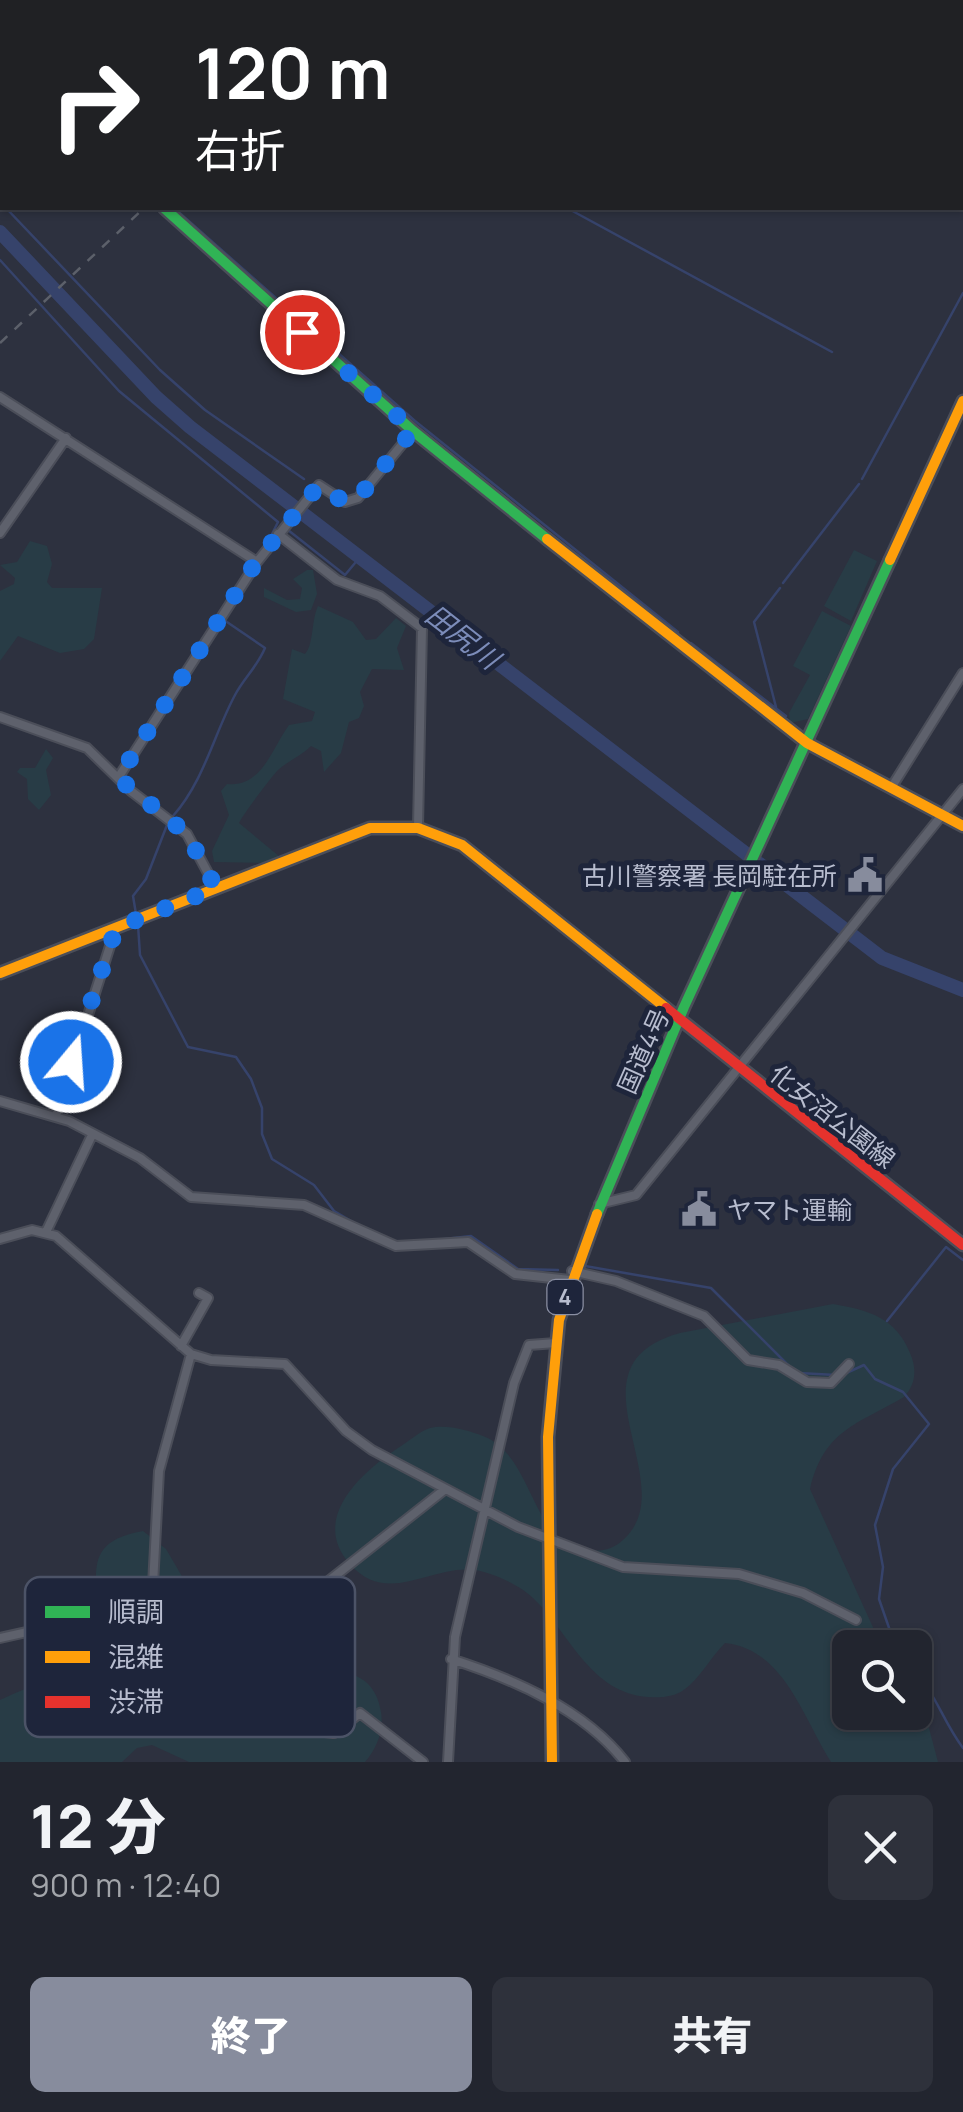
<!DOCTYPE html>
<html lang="ja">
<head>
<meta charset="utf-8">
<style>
	:root { --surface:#22252f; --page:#2e313b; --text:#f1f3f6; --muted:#a2a5aa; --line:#3f424b; --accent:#878c9d }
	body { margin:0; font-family:Manrope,"Noto Sans JP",sans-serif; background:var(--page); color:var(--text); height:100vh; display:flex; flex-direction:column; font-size:38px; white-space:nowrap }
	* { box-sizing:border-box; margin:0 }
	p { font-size:32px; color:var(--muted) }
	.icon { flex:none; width:55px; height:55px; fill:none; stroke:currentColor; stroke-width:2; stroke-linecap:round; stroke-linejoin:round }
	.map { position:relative; height:1762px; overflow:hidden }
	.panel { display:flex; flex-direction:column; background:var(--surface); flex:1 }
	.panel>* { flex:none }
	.top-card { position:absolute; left:0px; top:0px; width:965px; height:210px; box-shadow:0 2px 8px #0004,0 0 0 2px var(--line); background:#202124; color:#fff; overflow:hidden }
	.controls { position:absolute; left:832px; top:1630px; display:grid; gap:20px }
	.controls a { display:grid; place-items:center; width:100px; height:100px; border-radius:15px; background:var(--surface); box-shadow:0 2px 8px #0004,0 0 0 2px var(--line); font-size:50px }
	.pin { position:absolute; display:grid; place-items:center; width:85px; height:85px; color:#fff; margin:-42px; border:5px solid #fff; border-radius:50%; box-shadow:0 2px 10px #0007 }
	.me { position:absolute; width:110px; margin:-55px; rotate:18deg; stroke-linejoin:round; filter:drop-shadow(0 0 8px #0008) }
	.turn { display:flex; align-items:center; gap:35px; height:210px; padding:0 30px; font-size:45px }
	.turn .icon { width:130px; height:130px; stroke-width:2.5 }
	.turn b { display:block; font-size:70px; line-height:85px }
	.round { display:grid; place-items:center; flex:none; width:105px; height:105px; border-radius:15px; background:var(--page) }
	.headline { display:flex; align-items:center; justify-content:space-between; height:170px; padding:0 30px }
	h1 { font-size:60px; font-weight:800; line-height:75px }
	.action { display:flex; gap:20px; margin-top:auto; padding:20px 30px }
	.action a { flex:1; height:115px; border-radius:15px; background:var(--accent); color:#fff; font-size:40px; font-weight:800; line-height:115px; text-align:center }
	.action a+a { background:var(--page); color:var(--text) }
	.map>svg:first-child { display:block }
	.green { fill:#283c46 }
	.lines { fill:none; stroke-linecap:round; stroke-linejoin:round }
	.stream { stroke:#36436b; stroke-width:2.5 }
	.river { stroke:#36436b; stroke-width:14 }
	.street-casing { stroke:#4b4e59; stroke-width:12 }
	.fast-casing { stroke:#4b4e59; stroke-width:15 }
	.slow-casing { stroke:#4b4e59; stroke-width:15 }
	.jam-casing { stroke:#4b4e59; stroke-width:15 }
	.street { stroke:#5e616c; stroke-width:8 }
	.fast { stroke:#30b455; stroke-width:10 }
	.slow { stroke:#ff9f0a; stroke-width:10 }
	.jam { stroke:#e5322d; stroke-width:10 }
	.rail { stroke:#5c606a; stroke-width:2.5; stroke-dasharray:10 10; stroke-linecap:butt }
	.route { stroke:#1a73e8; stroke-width:18; stroke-dasharray:0 32.4 }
	.labels { text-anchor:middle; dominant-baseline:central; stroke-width:10; stroke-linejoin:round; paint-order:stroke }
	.shield { fill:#1e253b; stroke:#8a8fa3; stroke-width:2.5 }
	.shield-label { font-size:22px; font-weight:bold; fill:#b8bdcf }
	.poi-label { font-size:25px; fill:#b8bdcf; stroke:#1e253b; text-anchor:end }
	.street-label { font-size:25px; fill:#b8bdcf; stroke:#1e253b }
	.water-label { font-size:28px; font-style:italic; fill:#7c8cb9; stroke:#1e253b }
	.key { fill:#1e253b; stroke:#4c5367; stroke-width:2.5 }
	.key-label { font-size:28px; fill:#b8bdcf }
</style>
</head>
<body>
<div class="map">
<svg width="963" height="1762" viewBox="0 0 963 1762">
	<rect width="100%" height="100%" fill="#2d313f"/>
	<path class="green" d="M30,541L47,546L52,564L47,582L52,588H102L94,639L84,649L60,653L18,636L0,661V591L14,584L15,578L0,565L17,562Z
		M854,550L877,561L851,621L824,606Z
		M307,570H313L317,594L311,610L296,612L264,597V588L287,600L300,599L302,588L293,579Z
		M318,606L353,622L366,640L376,639L396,618L406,626L397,648L404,670L372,669L360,692L364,706L359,718L349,722L341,753L324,772L321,751L311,746C301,756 288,761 278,770C272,776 242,816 239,823L280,857L265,863L214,862L212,851L229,815L221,791L227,784C262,788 272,748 289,725L312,721L315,712L283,699L292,649L305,654C314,644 311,621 318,606Z
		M822,611L851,626L808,719L790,723L789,713L810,675L793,666Z
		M46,749L53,758L46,770L51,795L39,810L28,799L27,779L17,772L20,768H35Z
		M833,1304C869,1310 896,1318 910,1353C917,1369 916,1384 904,1397C856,1425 824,1430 810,1489L882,1647L850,1648V1712H915V1703L929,1728L938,1762H831C803,1718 784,1649 725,1643C711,1657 700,1678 685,1689C675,1697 661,1698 648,1697C592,1693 571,1637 537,1602C524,1588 502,1577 484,1572C436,1558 390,1611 349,1563C310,1518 362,1472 398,1448C408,1442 420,1431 430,1428C446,1424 468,1430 483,1436C527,1453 529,1517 565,1543C586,1550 604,1557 623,1540C686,1484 560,1366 680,1333Z
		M143,1531L166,1549L190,1590L255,1618L254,1639C265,1645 276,1654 287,1659C323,1676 373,1659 381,1712C384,1730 377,1748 365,1762H189L152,1745L137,1748L122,1762H0V1700C29,1686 68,1675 85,1647C117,1597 63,1545 143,1531Z"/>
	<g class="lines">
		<path class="stream" d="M188,0L193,2
			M863,0L868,2
			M962,55H963
			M962,111L963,110
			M0,202L2,204
			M6,208L160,370L205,410L304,479
			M174,208L415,421L678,632
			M567,208L832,352
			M0,260L119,391L278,522L268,542
			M862,479L963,293
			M288,530L345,575L360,557
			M783,583L859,484
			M691,643L786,716
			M776,707L754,622L780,588
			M173,816C204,781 214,734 235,695C244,678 257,667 265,648L224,620
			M136,914L133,896L146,879L167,825
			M138,925L140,955L188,1047L236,1057L251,1079L262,1108V1134L272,1159L314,1185L334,1211L358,1225
			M436,1240L471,1236L518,1269L558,1270
			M585,1266L711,1288L789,1366
			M887,1321L946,1247L963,1260
			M799,1373L836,1375
			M844,1374L864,1365L875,1379L903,1392L929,1424L893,1469L875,1525L883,1567L879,1599L896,1648
			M915,1670C936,1695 944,1723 963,1748"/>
		<path class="river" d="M0,232L156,397L190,427L882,958L963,990"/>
		<defs>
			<path id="street" d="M0,121L2,117
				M0,397L257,562
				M0,533L66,438
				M278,534L337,580L380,596L422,628L418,827
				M0,717L87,748L131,791L187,834L216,888
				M118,778L257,562L319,485L345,502L358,498L413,431
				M891,788L963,673
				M0,1101L69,1121L140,1158L191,1197L304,1205L396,1246L468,1242L515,1274L570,1280
				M56,1116L116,927
				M599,1204L636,1195L963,789
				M46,1232L92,1135
				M0,1239L32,1230L56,1236L191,1354L211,1360L285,1364L346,1431L372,1450L518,1527L623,1567L739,1574L803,1593L856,1620
				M572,1271L616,1281L704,1316L748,1360L779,1365L807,1382L831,1383L849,1364
				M181,1346L208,1298L199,1293
				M152,1604L159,1471L191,1354
				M0,1638L152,1604L164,1608L230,1656L252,1665L326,1583L444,1490
				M451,1659C513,1679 584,1709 625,1762
				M252,1665C261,1670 274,1676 281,1684C297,1703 303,1734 334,1733L360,1713L423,1762
				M448,1762L455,1637L514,1383L529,1345L556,1343"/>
			<path id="fast" d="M0,62L2,64
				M164,208L413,431L547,539
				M597,1214L684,1007L890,560"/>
			<path id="slow" d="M547,539L807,743L963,826
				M890,560L963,401
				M0,973L370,828H418L462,845L666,1008
				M552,1762L548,1437L559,1320L597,1214"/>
			<path id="jam" d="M666,1008L963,1245"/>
		</defs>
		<use href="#street" class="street-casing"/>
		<use href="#fast" class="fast-casing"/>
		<use href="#slow" class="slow-casing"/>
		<use href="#jam" class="jam-casing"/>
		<use href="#street" class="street"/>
		<use href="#fast" class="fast"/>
		<use href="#slow" class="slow"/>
		<use href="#jam" class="jam"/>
		<path class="rail" d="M355,2L358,0
			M0,343L144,208"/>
	</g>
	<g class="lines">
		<path class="route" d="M71,1062L116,928L216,888L187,834L118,778L256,562L318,486L345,502L358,498L413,430L302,332"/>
	</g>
	<defs>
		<symbol id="civic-bare" viewBox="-9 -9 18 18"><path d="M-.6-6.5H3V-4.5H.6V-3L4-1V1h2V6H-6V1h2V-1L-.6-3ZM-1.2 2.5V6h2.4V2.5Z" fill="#878c9d" stroke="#1e253b" stroke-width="2.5" paint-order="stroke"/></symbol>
	</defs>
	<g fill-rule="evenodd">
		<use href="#civic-bare" x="840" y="850" width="50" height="50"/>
		<use href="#civic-bare" x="674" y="1184" width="50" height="50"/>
	</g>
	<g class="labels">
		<rect class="shield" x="547.5" y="1280" width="35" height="34" rx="8"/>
		<g class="shield-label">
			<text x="565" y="1297">4</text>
		</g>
		<g class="poi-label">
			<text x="837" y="875">古川警察署 長岡駐在所</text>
			<text x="727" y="1209" text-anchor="start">ヤマト運輸</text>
		</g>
		<g class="street-label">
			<text transform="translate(643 1051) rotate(-66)">国道4号</text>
			<text transform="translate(833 1116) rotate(38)">化女沼公園線</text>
		</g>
		<g class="water-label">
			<text transform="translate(463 636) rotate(38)">田尻川</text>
		</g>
	</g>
	<rect x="25" y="1577" width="330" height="160" rx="15" class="key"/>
	<rect x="45" y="1606" width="45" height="12" fill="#30b455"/>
	<rect x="45" y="1651" width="45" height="12" fill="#ff9f0a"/>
	<rect x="45" y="1696" width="45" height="12" fill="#e5322d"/>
	<g class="key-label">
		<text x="108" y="1622">順調</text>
		<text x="108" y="1667">混雑</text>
		<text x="108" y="1712">渋滞</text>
	</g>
</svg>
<div class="controls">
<a><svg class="icon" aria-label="search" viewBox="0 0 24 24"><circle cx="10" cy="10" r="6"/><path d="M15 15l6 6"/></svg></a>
</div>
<div class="pin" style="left:302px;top:332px;background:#d93025"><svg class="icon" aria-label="arrive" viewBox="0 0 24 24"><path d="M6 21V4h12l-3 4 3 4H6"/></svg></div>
<svg class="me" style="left:71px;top:1062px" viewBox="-20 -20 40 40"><circle r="17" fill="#1a73e8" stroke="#fff" stroke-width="3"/><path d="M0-11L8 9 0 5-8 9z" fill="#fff"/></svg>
<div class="top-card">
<div class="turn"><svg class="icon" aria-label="right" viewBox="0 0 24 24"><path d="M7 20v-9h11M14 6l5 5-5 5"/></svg><div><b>120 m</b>右折</div></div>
</div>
</div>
<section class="panel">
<div class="headline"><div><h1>12 分</h1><p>900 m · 12:40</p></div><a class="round"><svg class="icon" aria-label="close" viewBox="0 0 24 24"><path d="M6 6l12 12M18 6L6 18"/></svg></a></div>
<div class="action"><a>終了</a><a>共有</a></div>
</section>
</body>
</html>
